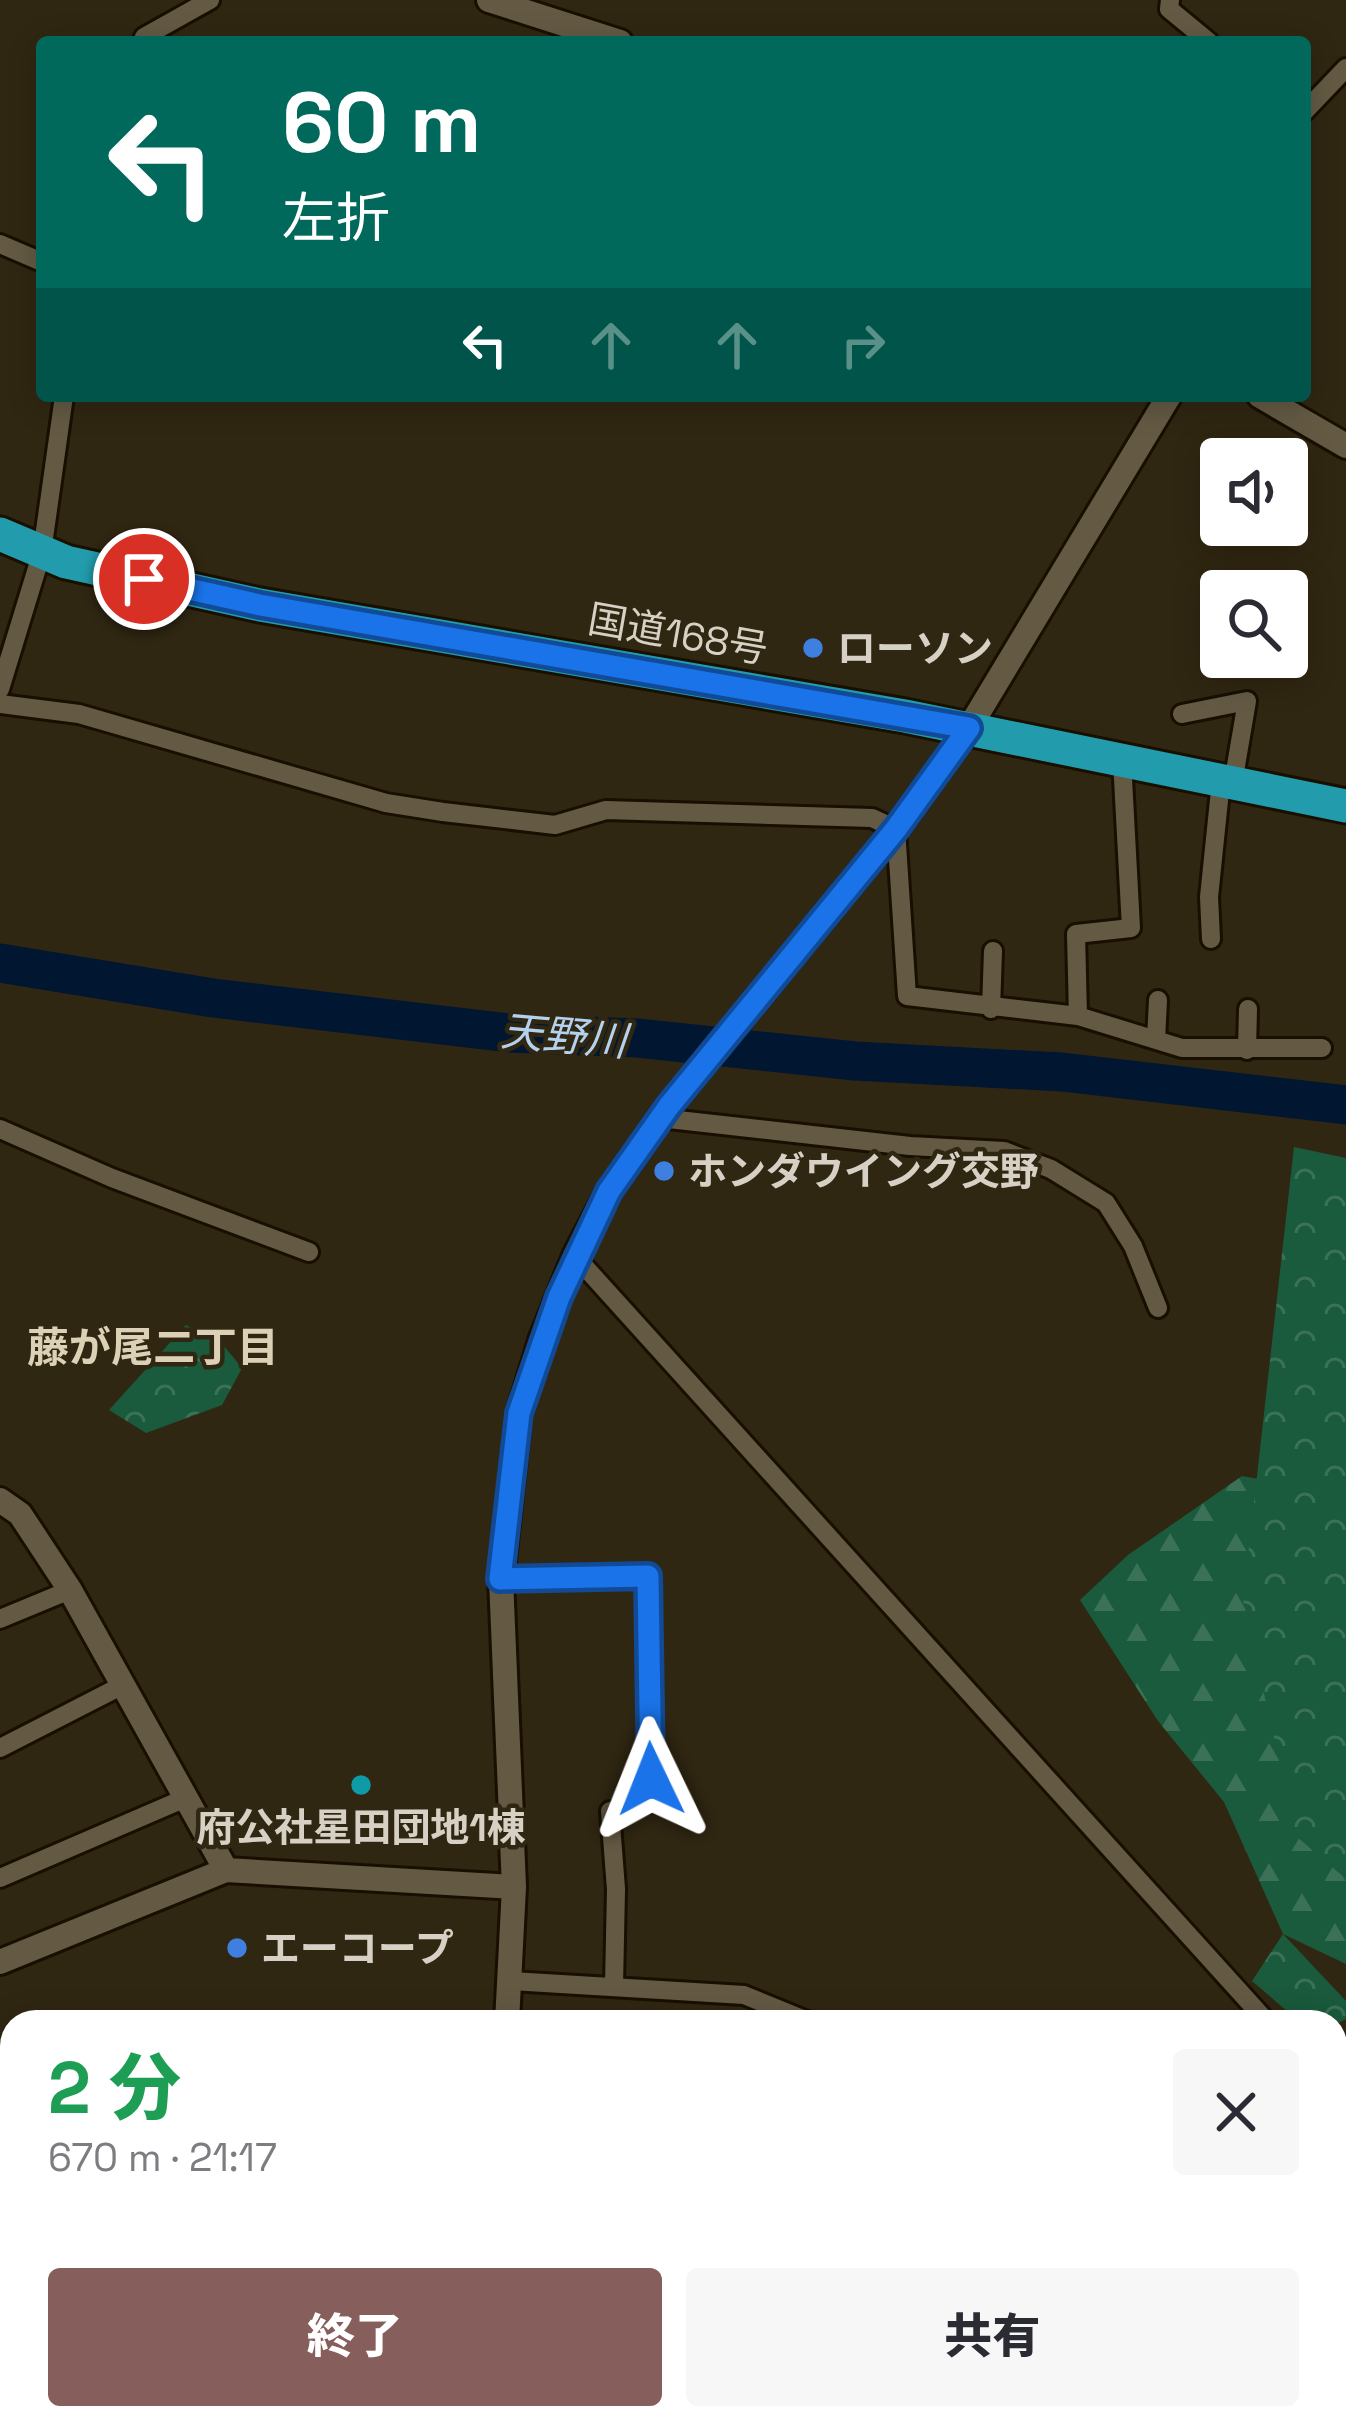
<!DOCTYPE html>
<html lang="ja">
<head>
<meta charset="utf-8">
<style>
	:root { --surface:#fff; --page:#f7f7f7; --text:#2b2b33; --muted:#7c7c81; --accent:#865e5c }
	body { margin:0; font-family:"Space Grotesk","Noto Sans JP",sans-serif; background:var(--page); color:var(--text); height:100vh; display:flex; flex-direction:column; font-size:45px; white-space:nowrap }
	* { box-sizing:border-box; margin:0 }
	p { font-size:39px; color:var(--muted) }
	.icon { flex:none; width:66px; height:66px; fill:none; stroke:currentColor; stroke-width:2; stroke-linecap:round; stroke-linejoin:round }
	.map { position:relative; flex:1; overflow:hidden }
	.side { position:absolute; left:0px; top:2010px; width:1347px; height:420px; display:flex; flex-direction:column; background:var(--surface); border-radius:36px 36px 0 0; box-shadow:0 6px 30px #0003 }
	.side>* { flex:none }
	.hud { position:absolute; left:36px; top:36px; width:1275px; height:366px; border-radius:12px; box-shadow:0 6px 30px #0003; background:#00695c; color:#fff; overflow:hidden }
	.fabs { position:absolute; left:1200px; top:438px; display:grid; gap:24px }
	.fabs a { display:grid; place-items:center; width:108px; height:108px; border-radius:12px; background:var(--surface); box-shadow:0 6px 30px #0003; font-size:60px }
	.pin { position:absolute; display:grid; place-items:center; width:102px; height:102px; color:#fff; margin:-51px; border:6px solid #fff; border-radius:50%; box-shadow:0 3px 12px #0007 }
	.me { position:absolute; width:132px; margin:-66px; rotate:358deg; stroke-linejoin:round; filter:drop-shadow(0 0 9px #0008) }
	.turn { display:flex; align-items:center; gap:42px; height:252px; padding:0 48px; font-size:54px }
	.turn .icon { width:156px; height:156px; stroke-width:2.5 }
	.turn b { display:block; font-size:84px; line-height:102px }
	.lanes { display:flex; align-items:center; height:114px; padding:0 48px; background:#0003; justify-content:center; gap:60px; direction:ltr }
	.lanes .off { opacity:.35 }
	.round { display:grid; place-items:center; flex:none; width:126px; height:126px; border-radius:12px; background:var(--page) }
	.overview { display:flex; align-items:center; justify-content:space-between; height:204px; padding:0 48px }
	h1 { font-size:72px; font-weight:800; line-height:90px; color:#1e9e55 }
	.button { display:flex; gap:24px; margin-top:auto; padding:24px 48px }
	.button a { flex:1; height:138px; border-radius:12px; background:var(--accent); color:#fff; font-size:48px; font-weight:800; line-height:138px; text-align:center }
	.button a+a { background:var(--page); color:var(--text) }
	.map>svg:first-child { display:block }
	.education { fill:#392d1f }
	.forest { fill:url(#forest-firs) }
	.park { fill:url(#park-crowns) }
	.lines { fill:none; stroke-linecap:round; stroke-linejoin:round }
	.river { stroke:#001631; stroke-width:39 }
	.minor-casing { stroke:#180f00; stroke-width:24 }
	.tertiary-casing { stroke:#180f00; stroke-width:30 }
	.trunk-casing { stroke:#180f00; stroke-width:39 }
	.minor { stroke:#645a44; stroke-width:18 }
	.tertiary { stroke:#645a44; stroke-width:24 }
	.trunk { stroke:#229cac; stroke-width:33 }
	.route-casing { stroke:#114b97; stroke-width:30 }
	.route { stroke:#1a73e8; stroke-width:21 }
	.shop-dot { fill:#3f7fe0; stroke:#302712; stroke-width:4.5 }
	.culture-dot { fill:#0f9aa8; stroke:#302712; stroke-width:4.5 }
	.labels { text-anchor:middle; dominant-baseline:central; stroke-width:9; stroke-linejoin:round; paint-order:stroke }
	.street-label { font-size:39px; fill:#d6d1c4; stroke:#302712 }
	.poi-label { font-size:39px; font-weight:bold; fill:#d6d1c4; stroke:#302712; text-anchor:start }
	.water-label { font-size:42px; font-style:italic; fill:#b4d1f0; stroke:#302712 }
	.neighbourhood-label { font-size:42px; font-weight:bold; fill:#dcd1b7; stroke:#302712 }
</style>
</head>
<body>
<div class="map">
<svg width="1346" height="2430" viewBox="0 0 1346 2430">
	<defs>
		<pattern id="forest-firs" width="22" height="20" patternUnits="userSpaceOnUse" patternTransform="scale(3)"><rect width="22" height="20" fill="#1a5a3d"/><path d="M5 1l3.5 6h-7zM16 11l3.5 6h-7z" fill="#3b7157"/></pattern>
		<pattern id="park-crowns" width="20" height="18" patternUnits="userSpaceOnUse" patternTransform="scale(3)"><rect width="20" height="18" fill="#1a5a3d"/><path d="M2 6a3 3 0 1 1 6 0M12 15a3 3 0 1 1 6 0" fill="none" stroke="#3b7157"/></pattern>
	</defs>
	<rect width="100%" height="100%" fill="#302712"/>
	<path class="education" d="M0,2043L12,2069V2185L0,2191Z"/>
	<path class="forest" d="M1242,1476L1346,1495V1964L1283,1934L1224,1802L1158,1721L1080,1600L1128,1555Z"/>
	<path class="park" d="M1294,1147L1346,1158V1879L1296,1836L1243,1600Z
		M186,1325L223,1345L242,1368L222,1405L146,1433L109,1410Z
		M1283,1934L1346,2001V2019L1335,2025V2022H1300L1252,1981Z"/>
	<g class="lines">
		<path class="river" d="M0,963L213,998L509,1033L637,1038L855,1061L1062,1072L1346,1105
			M0,2393L12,2409"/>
		<defs>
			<path id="minor" d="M1170,0L1169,9L1209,42
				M142,42L144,37L210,0
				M1305,111L1346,68
				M0,244L42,262
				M0,689L42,552L64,396
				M0,704L79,714L386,803L443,812L555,825L606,810L872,818L896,829L907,996L1078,1016L1182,1048H1322
				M1182,714L1247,701L1233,783
				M1211,939L1209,897L1221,781
				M991,1009L993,951
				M1078,1016L1076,934L1131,928L1122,760
				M1156,1040L1158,1000
				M1247,1050L1248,1009
				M660,1118L910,1146L1004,1151L1051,1169L1106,1203L1133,1246L1158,1308
				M0,1129L112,1178L309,1252
				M575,1256L1267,2022
				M501,1579L648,1576L651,1779
				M0,1619L70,1590
				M0,1748L123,1685
				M610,1811L616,1889L614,1986
				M0,1878L188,1797
				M511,1981L744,1995L810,2022
				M1335,2101L1346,2114
				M1335,2245L1346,2231
				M633,2418L638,2430
				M1278,2418L1290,2430
				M809,2430L805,2427L812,2418
				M1179,2430L1189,2418"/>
			<path id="tertiary" d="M489,0L620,42
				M1260,396L1346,446
				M0,1500L20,1514L70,1590L226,1870
				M0,1962L226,1870L514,1887
				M507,2022L514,1887L501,1579L519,1413L542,1338L575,1256L609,1191L669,1106L896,829L969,728L1169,396
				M445,2430L447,2418"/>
			<path id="trunk" d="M0,534L66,562L260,605L905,716L1346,806"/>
		</defs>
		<use href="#minor" class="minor-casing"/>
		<use href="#tertiary" class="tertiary-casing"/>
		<use href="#trunk" class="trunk-casing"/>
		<use href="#minor" class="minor"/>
		<use href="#tertiary" class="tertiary"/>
		<use href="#trunk" class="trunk"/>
	</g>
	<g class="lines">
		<defs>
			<path id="route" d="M144,579L260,605L969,728L896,829L669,1106L609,1191L559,1297L519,1413L500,1579L648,1576L651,1779"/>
		</defs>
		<use href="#route" class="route-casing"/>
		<use href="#route" class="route"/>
	</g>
	<g class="shop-dot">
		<circle cx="813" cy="648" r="12"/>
		<circle cx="664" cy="1171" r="12"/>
		<circle cx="237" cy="1948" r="12"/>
	</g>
	<circle class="culture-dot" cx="361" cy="1785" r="12"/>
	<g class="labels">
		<g class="street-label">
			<text transform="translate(678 634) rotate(10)">国道168号</text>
		</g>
		<g class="poi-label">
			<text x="837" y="648">ローソン</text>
			<text x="688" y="1171">ホンダウイング交野</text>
			<text x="361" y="1827" text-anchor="middle">府公社星田団地1棟</text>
			<text x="261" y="1948">エーコープ</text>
		</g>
		<g class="water-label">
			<text transform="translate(564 1036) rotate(5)">天野川</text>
		</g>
		<g class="neighbourhood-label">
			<text x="153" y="1347">藤が尾二丁目</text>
		</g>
	</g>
</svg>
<div class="fabs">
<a><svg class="icon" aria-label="sound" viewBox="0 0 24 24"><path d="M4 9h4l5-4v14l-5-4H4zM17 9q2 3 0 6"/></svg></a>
<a><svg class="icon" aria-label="search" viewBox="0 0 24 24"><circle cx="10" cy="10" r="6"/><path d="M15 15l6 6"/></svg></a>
</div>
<div class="pin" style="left:144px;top:579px;background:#d93025"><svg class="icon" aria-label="arrive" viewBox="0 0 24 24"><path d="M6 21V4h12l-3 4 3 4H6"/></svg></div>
<svg class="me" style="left:651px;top:1779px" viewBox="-20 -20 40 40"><path d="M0-17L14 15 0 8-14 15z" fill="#1a73e8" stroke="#fff" stroke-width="4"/></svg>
<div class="hud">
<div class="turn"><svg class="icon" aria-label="left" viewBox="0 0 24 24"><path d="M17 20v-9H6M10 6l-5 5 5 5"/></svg><div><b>60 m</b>左折</div></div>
<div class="lanes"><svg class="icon" aria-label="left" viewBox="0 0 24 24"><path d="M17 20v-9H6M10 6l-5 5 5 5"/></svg><svg class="icon off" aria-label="ahead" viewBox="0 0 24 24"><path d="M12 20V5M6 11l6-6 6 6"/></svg><svg class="icon off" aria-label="ahead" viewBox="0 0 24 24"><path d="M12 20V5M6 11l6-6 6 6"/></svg><svg class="icon off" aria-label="right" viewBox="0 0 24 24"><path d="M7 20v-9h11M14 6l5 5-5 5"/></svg></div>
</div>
<section class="side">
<div class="overview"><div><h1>2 分</h1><p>670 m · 21:17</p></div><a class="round"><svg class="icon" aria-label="close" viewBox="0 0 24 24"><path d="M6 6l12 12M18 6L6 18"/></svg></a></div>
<div class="button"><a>終了</a><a>共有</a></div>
</section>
</div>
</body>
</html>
